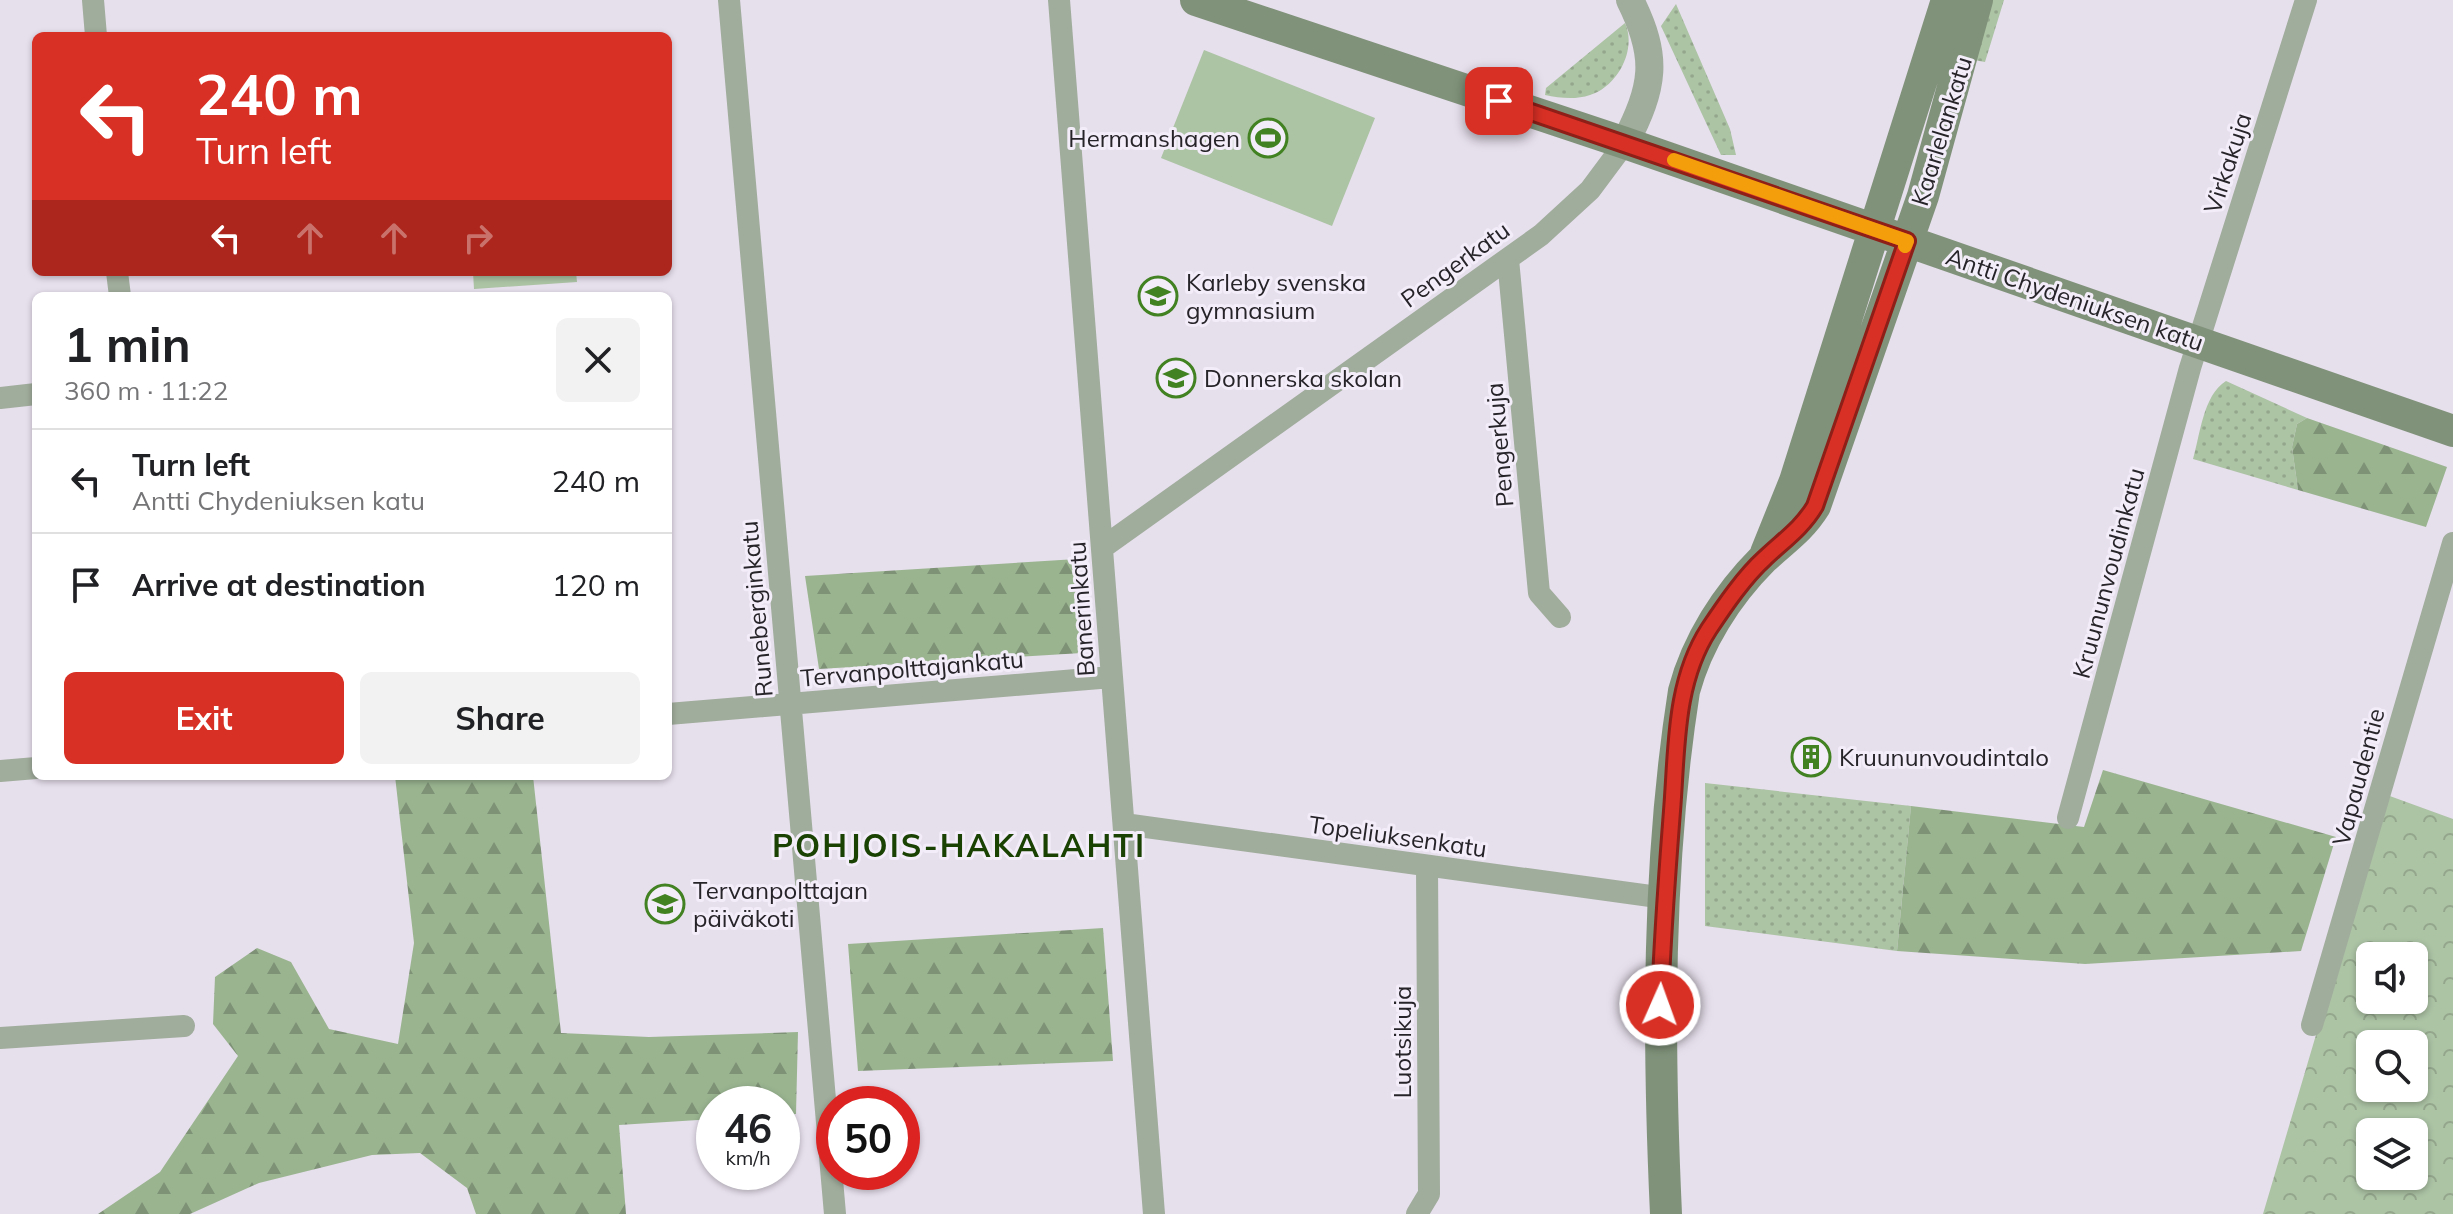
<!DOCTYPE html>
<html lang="en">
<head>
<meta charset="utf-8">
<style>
	:root { --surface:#fff; --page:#f2f2f2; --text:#202124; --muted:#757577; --line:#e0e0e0; --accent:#d93025 }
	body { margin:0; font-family:Mulish,sans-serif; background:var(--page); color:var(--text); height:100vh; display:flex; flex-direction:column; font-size:30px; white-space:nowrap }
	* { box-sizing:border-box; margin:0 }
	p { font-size:26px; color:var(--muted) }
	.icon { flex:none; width:44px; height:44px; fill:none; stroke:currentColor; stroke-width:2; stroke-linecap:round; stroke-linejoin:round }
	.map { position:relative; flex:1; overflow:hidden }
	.sheet { position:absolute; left:32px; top:292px; width:640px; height:488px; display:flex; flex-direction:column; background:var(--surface); border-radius:12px; box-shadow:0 2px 6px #0004 }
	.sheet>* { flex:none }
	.banner { position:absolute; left:32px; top:32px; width:640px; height:244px; border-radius:12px; box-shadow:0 2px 6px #0004; background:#d93025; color:#fff; overflow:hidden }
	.fabs { position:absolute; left:2356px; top:942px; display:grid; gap:16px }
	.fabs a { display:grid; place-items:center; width:72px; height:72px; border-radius:12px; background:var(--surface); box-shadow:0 2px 6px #0004; font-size:40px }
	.speed { position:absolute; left:696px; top:1086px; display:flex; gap:16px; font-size:40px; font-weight:700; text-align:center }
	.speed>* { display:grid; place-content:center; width:104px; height:104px; border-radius:50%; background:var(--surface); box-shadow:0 2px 6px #0004; line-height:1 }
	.speed small { font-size:20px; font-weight:400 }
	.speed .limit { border:12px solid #d22; background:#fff; color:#111 }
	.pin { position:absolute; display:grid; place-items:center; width:68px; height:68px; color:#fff; margin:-34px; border-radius:16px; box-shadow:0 4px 12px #0006 }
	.me { position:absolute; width:88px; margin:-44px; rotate:2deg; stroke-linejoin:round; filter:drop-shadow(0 0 6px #0008) }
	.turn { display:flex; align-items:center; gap:28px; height:168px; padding:0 32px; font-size:36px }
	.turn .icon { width:104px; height:104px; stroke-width:2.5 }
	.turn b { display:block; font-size:56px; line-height:68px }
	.lanes { display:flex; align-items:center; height:76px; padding:0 32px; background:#0003; justify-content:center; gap:40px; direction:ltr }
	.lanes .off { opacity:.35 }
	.round { display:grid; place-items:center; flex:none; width:84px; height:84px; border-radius:12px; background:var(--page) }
	.head { display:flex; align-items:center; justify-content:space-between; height:136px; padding:0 32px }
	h1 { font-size:48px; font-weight:700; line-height:60px }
	.button { display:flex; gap:16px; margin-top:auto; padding:16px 32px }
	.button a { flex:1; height:92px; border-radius:12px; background:var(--accent); color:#fff; font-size:32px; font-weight:700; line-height:92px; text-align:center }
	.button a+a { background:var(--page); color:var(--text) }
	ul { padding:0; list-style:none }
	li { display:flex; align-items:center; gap:24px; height:104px; padding:0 32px; border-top:2px solid var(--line) }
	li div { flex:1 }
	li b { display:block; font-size:30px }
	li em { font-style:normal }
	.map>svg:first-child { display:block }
	.grass { fill:url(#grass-dots) }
	.forest { fill:url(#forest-firs) }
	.park { fill:url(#park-crowns); fill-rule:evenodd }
	.garden { fill:#acc3a4 }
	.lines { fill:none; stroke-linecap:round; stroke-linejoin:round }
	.minor { stroke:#a0ac9c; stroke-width:22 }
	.tertiary { stroke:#a0ac9c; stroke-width:28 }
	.secondary { stroke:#80927a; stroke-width:32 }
	.route-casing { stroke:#8d1f18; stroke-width:20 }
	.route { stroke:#d93025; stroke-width:14 }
	.slow { stroke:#f59e0b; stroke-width:14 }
	.labels { text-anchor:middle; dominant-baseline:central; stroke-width:6; stroke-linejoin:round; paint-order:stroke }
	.street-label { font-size:24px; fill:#272429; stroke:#f3ecf9 }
	.poi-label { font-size:24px; fill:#272429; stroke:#f3ecf9; text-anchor:start }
	.district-label { font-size:32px; font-weight:bold; letter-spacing:2px; fill:#1a4203; stroke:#f3ecf9 }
</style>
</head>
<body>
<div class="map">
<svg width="2453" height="1214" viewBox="0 0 2453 1214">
	<defs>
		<pattern id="grass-dots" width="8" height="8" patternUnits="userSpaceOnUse" patternTransform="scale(2)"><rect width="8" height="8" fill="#acc3a4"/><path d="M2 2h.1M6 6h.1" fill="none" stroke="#94a78d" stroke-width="1.8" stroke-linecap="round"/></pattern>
		<pattern id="forest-firs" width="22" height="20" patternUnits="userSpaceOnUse" patternTransform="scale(2)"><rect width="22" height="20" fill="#9ab490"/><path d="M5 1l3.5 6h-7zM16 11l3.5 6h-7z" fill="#7e9276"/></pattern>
		<pattern id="park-crowns" width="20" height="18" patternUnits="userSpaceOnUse" patternTransform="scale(2)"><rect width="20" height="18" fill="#acc3a4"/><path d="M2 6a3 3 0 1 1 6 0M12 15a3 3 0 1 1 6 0" fill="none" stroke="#94a78d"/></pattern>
	</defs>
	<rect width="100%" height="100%" fill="#e6dfec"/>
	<path class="grass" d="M1988,0H2004L1985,62L1974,60Z
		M1676,4L1730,129L1736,155H1721L1661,26Z
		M1625,23C1637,49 1618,86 1590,95C1575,100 1560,98 1545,95L1546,88Z
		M2226,381L2307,418L2297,424L2292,447L2298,490L2193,459C2200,436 2203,395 2226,381Z
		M1705,783L1911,806L1897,951L1705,926Z"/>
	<path class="forest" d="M2307,418L2447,467L2426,527L2298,490L2292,447L2297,424Z
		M1077,559L1082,653L819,669L805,576Z
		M2103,770L2336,837L2301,951L2085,964L1897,951L1911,806L2084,827Z
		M395,776H533L561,1033L649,1037L798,1032L796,1114L782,1115V1104H714V1119L619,1125L626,1214H476L467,1188L420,1153L372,1155L259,1183L190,1214H98L160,1172L238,1056L213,1024L215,977L257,948L291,962L329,1029L398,1044L414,943Z
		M1103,928L1113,1061L858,1071L848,944Z"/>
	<path class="park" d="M2387,795L2453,819V1214H2263ZM2370,956H2414V1000H2370ZM2370,1044H2414V1088H2370ZM2370,1132H2414V1176H2370Z"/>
	<path class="garden" d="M1204,50L1375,118L1332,226L1161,158Z
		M473,272H576L577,282L474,289Z"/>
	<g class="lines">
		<path class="minor" d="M93,0L96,36
			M729,0L835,1214
			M1059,0L1154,1214
			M1508,259L1539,593L1560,617
			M117,272L120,296
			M0,398L36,394
			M1102,548L1541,235L1590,190L1625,143
			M668,714L1112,677
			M0,771L36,768
			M2068,818L2190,368L2306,0
			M1124,824L1665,898
			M2312,1025L2453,543
			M0,1038L184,1026
			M1417,1214L1429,1194L1427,866"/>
		<path class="tertiary" d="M1625,143C1654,86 1659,58 1630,0"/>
		<path class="secondary" d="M1196,0L1625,143L2453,431
			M1766,553L1795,481L1947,0
			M1666,1214C1658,1040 1657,863 1684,691C1697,642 1727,595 1763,559C1782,541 1801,529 1815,506L1923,196L1977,0"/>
	</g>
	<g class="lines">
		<defs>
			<path id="route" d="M1499,101L1907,241L1815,506C1802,528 1784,540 1765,558C1744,577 1725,605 1709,629C1674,683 1677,750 1672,811C1667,876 1662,940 1660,1005"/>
		</defs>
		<use href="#route" class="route-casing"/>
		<use href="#route" class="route"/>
		<path class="slow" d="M1674,160L1907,241L1905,246"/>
	</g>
	<defs>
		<symbol id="stadium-ring" viewBox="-11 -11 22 22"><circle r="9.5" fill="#f3ecf9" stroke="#428222" stroke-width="1.5"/><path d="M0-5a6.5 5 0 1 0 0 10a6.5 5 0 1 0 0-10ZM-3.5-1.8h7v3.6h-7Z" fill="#428222"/></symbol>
		<symbol id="school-ring" viewBox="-11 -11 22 22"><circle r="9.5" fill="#f3ecf9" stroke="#428222" stroke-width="1.5"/><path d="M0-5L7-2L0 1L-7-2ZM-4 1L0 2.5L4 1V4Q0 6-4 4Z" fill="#428222"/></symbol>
		<symbol id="building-ring" viewBox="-11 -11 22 22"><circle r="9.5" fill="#f3ecf9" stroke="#428222" stroke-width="1.5"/><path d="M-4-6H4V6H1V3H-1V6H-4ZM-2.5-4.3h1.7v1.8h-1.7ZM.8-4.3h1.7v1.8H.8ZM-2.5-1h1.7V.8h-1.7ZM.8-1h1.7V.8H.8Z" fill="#428222"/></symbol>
	</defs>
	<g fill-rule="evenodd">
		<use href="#stadium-ring" x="1246" y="116" width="44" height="44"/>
		<use href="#school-ring" x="1136" y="274" width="44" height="44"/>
		<use href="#school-ring" x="1154" y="356" width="44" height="44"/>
		<use href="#building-ring" x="1789" y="735" width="44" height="44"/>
		<use href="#school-ring" x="643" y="882" width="44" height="44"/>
	</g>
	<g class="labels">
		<g class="street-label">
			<text transform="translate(1941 131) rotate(-73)">Kaarlelankatu</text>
			<text transform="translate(2227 163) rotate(-72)">Virkakuja</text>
			<text transform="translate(1455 264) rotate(-36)">Pengerkatu</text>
			<text transform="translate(2075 299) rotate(19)">Antti Chydeniuksen katu</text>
			<text transform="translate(1499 445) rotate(-95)">Pengerkuja</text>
			<text transform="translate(2108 573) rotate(-75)">Kruununvoudinkatu</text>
			<text transform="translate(756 609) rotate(-95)">Runeberginkatu</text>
			<text transform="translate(1081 609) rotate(-94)">Banerinkatu</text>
			<text transform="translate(912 668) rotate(-5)">Tervanpolttajankatu</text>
			<text transform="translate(2358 777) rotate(-75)">Vapaudentie</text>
			<text transform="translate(1398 836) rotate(8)">Topeliuksenkatu</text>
			<text transform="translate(1402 1042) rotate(-90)">Luotsikuja</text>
		</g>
		<g class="poi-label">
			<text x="1240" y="138" text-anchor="end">Hermanshagen</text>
			<text x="1186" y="282">Karleby svenska<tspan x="1186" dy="28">gymnasium</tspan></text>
			<text x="1204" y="378">Donnerska skolan</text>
			<text x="1839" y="757">Kruununvoudintalo</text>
			<text x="693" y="890">Tervanpolttajan<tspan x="693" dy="28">päiväkoti</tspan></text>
		</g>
		<g class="district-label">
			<text x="959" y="845">POHJOIS-HAKALAHTI</text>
		</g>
	</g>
</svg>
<div class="fabs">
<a><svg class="icon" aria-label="sound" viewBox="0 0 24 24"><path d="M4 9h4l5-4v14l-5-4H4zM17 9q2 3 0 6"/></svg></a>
<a><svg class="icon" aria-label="search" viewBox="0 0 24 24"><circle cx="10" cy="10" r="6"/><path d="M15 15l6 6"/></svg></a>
<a><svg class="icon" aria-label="layers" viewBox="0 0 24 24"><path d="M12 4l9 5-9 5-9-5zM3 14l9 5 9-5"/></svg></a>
</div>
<div class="speed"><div>46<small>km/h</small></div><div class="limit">50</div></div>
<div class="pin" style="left:1499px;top:101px;background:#d93025"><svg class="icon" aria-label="arrive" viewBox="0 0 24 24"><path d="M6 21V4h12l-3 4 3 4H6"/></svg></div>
<svg class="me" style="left:1660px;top:1005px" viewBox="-20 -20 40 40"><circle r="17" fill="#d93025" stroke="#fff" stroke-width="3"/><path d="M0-11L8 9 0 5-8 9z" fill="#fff"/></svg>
<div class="banner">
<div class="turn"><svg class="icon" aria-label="left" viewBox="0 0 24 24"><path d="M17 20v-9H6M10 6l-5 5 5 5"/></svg><div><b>240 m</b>Turn left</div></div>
<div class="lanes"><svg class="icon" aria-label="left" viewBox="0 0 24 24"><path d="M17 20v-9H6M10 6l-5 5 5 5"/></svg><svg class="icon off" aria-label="ahead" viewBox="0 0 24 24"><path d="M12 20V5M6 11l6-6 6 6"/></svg><svg class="icon off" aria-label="ahead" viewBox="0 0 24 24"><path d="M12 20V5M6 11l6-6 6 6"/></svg><svg class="icon off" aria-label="right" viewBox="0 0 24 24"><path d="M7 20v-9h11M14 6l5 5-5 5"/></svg></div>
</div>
<section class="sheet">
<div class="head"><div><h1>1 min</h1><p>360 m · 11:22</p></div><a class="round"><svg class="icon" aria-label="close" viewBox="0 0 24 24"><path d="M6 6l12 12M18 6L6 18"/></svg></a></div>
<ul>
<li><svg class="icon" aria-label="left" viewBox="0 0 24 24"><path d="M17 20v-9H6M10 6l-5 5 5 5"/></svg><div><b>Turn left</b><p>Antti Chydeniuksen katu</p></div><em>240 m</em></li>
<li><svg class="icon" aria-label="arrive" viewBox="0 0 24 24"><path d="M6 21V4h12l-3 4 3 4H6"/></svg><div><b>Arrive at destination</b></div><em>120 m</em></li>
</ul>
<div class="button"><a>Exit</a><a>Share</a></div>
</section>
</div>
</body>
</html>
